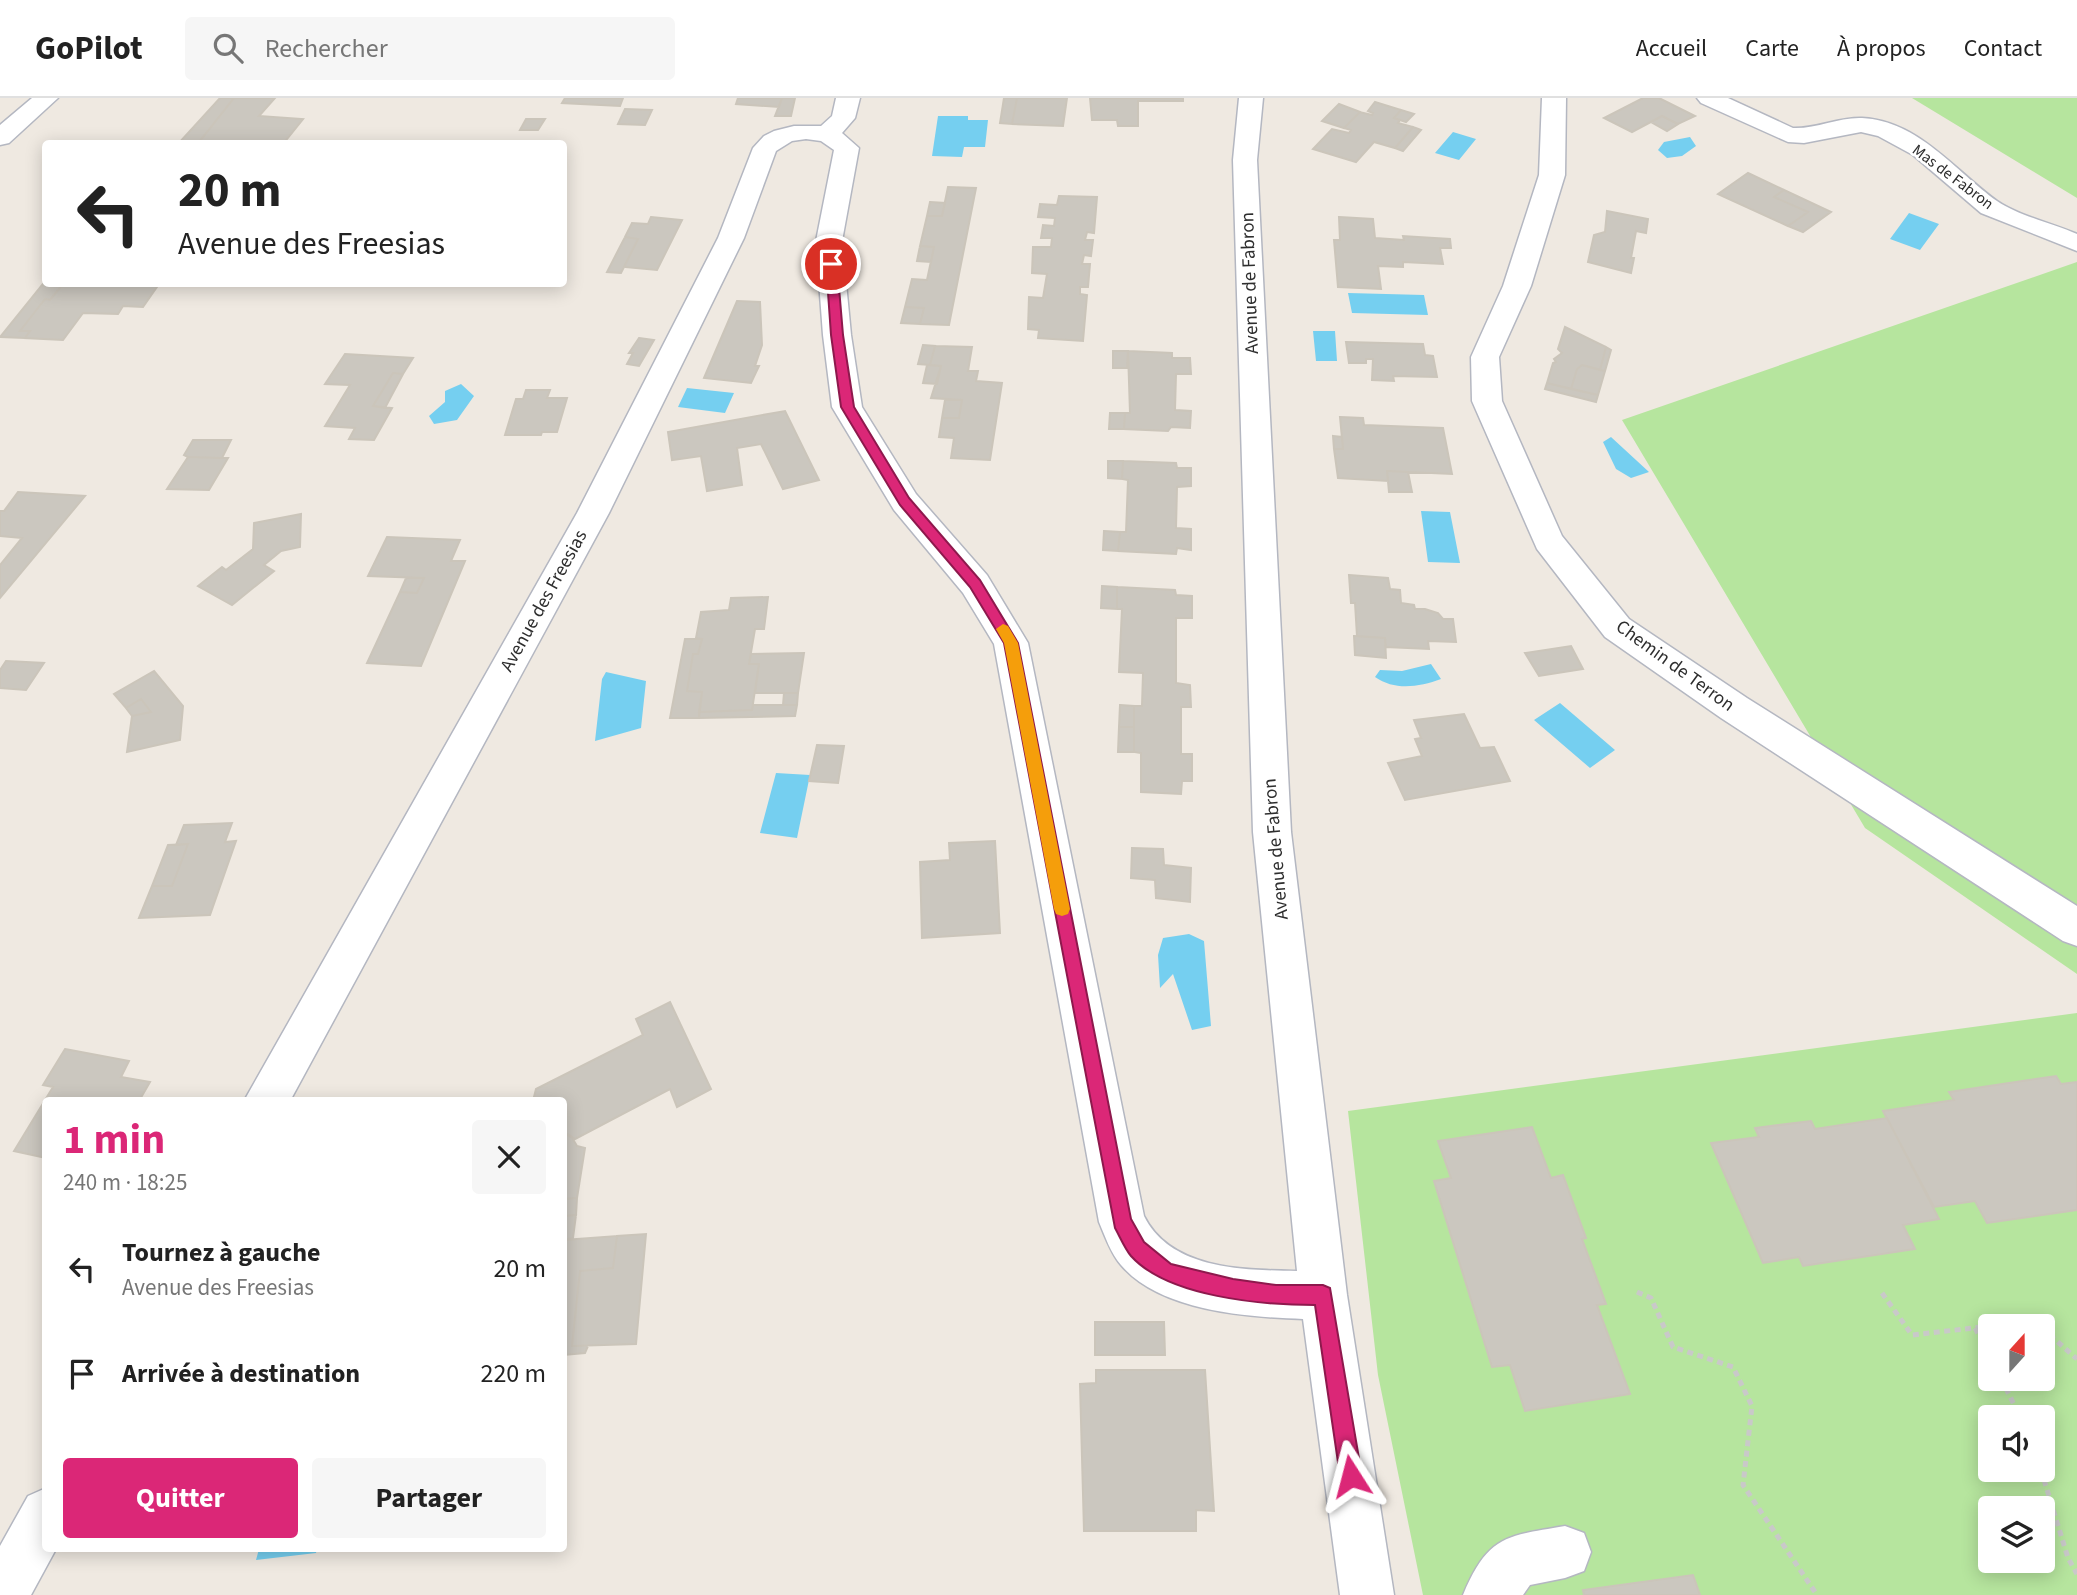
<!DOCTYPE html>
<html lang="fr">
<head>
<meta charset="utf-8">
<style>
	:root { --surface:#fff; --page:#f6f6f6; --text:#222; --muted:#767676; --line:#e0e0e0; --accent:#db2777 }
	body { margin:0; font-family:"Source Sans 3",sans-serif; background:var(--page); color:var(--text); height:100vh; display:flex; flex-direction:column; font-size:26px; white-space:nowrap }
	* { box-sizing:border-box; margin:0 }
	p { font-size:23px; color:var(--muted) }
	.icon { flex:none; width:38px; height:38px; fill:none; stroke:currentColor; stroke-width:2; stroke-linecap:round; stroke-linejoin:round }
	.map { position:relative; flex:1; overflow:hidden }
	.details { position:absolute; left:42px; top:999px; width:525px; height:455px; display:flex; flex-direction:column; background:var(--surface); border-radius:7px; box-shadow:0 4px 18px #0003 }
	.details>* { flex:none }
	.banner { position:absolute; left:42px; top:42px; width:525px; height:147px; border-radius:7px; box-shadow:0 4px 18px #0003; background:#fff; color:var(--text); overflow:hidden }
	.needle { width:46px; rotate:21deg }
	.fabs { position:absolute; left:1978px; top:1216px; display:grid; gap:14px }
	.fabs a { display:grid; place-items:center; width:77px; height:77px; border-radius:7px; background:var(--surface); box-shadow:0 4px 18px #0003; font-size:35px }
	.pin { position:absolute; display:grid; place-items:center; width:60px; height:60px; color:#fff; margin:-30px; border:4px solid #fff; border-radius:50%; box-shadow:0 2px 7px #0007 }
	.me { position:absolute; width:77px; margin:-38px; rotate:351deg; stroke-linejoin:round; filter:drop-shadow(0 0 5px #0008) }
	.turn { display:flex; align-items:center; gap:24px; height:147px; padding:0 21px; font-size:32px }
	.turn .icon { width:91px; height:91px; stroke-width:2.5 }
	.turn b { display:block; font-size:49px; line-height:60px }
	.round { display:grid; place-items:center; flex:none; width:74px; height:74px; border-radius:7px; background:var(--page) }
	.summary { display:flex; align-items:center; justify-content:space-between; height:119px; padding:0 21px }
	h1 { font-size:42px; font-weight:700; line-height:52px; color:var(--accent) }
	.action { display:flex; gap:14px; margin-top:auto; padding:14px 21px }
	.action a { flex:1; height:80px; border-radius:7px; background:var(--accent); color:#fff; font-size:28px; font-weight:700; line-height:80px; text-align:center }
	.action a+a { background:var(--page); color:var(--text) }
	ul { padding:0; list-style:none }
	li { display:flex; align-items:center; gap:21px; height:105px; padding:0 21px }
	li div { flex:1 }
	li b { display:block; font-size:26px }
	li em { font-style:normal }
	header { display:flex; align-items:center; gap:42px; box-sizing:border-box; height:98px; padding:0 35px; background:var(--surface); border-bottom:2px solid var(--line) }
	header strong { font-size:33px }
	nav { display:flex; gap:38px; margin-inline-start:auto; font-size:24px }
	.search { width:490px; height:63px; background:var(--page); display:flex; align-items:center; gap:18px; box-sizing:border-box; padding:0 24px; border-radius:7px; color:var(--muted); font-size:26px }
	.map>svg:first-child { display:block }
	.green { fill:#b6e59e; fill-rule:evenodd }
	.water { fill:#75cff0 }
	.building { fill:#cbc7bf; stroke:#cbc5ba; stroke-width:2 }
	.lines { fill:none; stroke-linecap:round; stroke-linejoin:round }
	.minor-casing { stroke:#b4b7c1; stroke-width:3 }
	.path { stroke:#c9c9c9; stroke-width:5; stroke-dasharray:6 4.5; stroke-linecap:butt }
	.minor { fill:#fff; fill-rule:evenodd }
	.route { fill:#db2777; stroke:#8e194d; stroke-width:2 }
	.slow { fill:#f59e0b }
	.labels { text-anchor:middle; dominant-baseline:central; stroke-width:5; stroke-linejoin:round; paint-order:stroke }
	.far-street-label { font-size:16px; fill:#2e2e2e; stroke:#fff }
	.street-label { font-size:19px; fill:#2e2e2e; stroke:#fff }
</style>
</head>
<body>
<header>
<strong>GoPilot</strong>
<div class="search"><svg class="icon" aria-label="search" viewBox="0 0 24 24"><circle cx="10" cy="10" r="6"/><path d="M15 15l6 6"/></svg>Rechercher</div>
<nav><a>Accueil</a><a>Carte</a><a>À propos</a><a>Contact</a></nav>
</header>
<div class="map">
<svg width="2077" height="1497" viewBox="0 0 2077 1497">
	<rect width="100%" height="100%" fill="#efe9e1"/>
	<path class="green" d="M1912,0H2077V100Z
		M2077,164V876L1865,730L1622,322Z
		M2077,915V1497H1423L1378,1277L1348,1013ZM1990,1228H2042V1281H1990ZM1990,1320H2042V1372H1990ZM1990,1410H2042V1463H1990Z"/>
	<path class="water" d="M938,18H968V22H988L985,49H964L962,59L932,58Z
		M1453,34L1476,41L1459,62L1435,55Z
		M1690,39L1696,48L1682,58L1667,60L1658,52L1664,44Z
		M1909,115L1939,126L1920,152L1890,141Z
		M1348,195L1424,197L1428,217L1352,215Z
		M1313,233H1335L1337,263H1316Z
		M461,286L474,298L457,322L434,326L429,318L445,304V293Z
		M687,290L734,295L725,315L678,309Z
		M1611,339L1649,374L1631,380L1616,371L1603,344Z
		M1421,413L1450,414L1460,465L1428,464Z
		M1431,566L1441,581C1419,589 1395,593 1375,579L1380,572L1402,573Z
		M606,574L646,583L641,630L595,643L602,581Z
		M1560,605L1615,652L1590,670L1534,622Z
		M776,675L810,677L797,740L760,735Z
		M1189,836L1204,843L1211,928L1192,932L1173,876L1160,890L1158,857L1163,840Z
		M259,1451H317L316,1455L256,1462Z"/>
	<path class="building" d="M220,0H234L199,44L178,46Z
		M234,0H275L259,18L303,21L283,46H192L199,44Z
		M565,0H623L620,8L562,5Z
		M738,0H782L779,9L736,6Z
		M782,0H795L791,18H775Z
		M1004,0H1017L1012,26L1000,25Z
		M1017,0H1067L1063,28L1012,26Z
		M1090,0H1183V3H1138V28H1118L1117,22H1092Z
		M1643,0H1659L1695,18L1678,26L1662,18L1632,34L1604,20Z
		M1375,4L1401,12L1394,20L1400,22L1398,25L1413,29L1395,50L1374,44L1356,64L1313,51L1332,31L1349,35L1351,32L1344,30L1360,14L1372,17L1373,15L1368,13Z
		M1339,6L1360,14L1344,30L1322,23Z
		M625,11L652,12L645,27L618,26Z
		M1401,12L1414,16L1406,24L1394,20Z
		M1662,18L1678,26L1667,33L1651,24Z
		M526,21H545L538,32H520Z
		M1413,29L1421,32L1403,53L1395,50Z
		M1748,75L1784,92L1774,99L1808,114L1788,128L1718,96Z
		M948,89L976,90L949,227L920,226L924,210L905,209L912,181L927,182L934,149L920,148L927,118H942Z
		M1784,92L1831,114L1803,134L1788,128L1808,114L1774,99Z
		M1059,98L1097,99L1094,135L1087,134L1085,142H1093L1091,158L1084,157L1082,166H1090L1088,189H1080V196L1087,197L1083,243L1038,240L1039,232L1028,231L1029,199L1043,200L1047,176L1032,175L1033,149H1051L1052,140H1041L1043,127L1054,128L1055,120L1038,119L1040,106L1057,107Z
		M930,104L945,105L942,118H927Z
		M1607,113L1648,121L1646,135L1636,133L1631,160H1634L1631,175L1588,164L1594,137L1605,134Z
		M651,119L682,122L657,172L624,169L638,141L625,139L632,125L648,126Z
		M1339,119L1373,121L1375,140L1404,142L1403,138L1450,141L1451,150H1440L1443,166L1403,164V169L1378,168L1381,191L1338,189L1334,142H1340Z
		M625,139L638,141L621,175L607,174Z
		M920,148L934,149L931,164L917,163Z
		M46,182V186H63L50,202L45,201L20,233H30L25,240L0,239Z
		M63,186H159L143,209L123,208L118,216L83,215L63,242L25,240L30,233H20L45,201L50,202Z
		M737,203L760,204L762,247L755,268H759L751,285L704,280Z
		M905,209L924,210L920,226L901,225Z
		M1565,229L1606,249L1600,272L1582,267L1577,271L1571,291L1547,285L1553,265L1556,264L1554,261L1562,255L1558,251Z
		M639,240L654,242L639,268L627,266L633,255H629Z
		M1346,244L1423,246L1425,257L1433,258L1437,279L1393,278L1394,283L1372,282L1373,261H1366V265H1349Z
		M923,247L935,248L930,267L918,266Z
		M935,248L972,249L968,273H978L976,283L1002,285L990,362L951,360L954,340L939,339L942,320H959L962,302L931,300L941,268L930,267Z
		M1606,249L1611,252L1605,273L1600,272Z
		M1113,253H1128L1127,270H1113Z
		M1128,253L1172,255V260H1190L1191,276H1176L1175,312L1191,313L1190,330L1171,329L1168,333L1124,331L1125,315H1130Z
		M345,256L413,260L403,276L393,275L373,308L392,310L374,342L349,341L355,330L325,328L350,287L325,286Z
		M927,267L941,268L937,286L923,285Z
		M1582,267L1605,273L1598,297L1571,291L1577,271Z
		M393,275L403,276L385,310L373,308Z
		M1547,285L1598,297L1596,304L1545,291Z
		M526,292H550L547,300H567L557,334H542L541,337H505L516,301H523Z
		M945,302H962L959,320H942Z
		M785,313L819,382L783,391L761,346L737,350L742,387L707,393L701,358L672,362L668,334Z
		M1110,315H1125L1124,331H1109Z
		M1340,319L1363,320L1364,327L1443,330L1452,376L1387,373L1388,383L1338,380L1334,351H1343Z
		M1333,338L1342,339L1343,351H1334Z
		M193,342H231L222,360L188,359L184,357Z
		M188,359L222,360H228L209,392L167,391Z
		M1108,363H1123L1122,381L1108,380Z
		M1123,363L1176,365L1177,370H1191V388L1177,389L1176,430L1191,431V452L1177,450L1176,456L1118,453L1120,434H1126L1128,382L1122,381Z
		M1387,373L1408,374L1412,394H1389Z
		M18,394L85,398L0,500V467L22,440L0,438V413H4Z
		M301,416L300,449L281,453L264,467L274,473L232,507L198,488L222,469L226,472L253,451L254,425Z
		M1104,433L1120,434L1118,453L1103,452Z
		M387,439L460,442L451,463H465L421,568L367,565L400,494L417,495L424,480L368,478Z
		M1349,477L1388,480L1390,491L1400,492L1401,505L1414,507L1415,511H1425L1438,515L1443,521H1453L1456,544L1428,543L1429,551L1386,549L1385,540L1357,538L1355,505H1351Z
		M406,480H424L417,495L400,494Z
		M1102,488L1117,489V511L1101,510Z
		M1117,489L1175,492L1176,497L1192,498V520H1176V585L1190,587L1191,609H1181V656H1192V683H1182L1181,696L1141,694V655L1134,654V608H1142L1143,575L1119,574L1122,511H1117Z
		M768,499L764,531H755L749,566H759L752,612L699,614L702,594L687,593L693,556H698L702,541L696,540L701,514L729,512L731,500Z
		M1354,538L1385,540L1386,560L1355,557Z
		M685,541H702L698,556H693L687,593L702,594L699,620H670Z
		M1571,548L1583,571L1539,578L1525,555Z
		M804,555L798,595H755L759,566H749L751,556Z
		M6,563L44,565L26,592L0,590V572Z
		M154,573L183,608L180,642L127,654L132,618L151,614L141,601L126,610L114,596Z
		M784,595H798L797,607H783Z
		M141,601L151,614L132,618L126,610Z
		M753,607H797L795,618L699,620V614L752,612Z
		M1120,607L1134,608V629H1119Z
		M1464,616L1480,650L1494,649L1510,683L1405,702L1388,665L1422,658L1415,641L1421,640L1414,622Z
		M1119,629H1134V654H1118Z
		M817,647L844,648L838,685L809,683Z
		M232,725L225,744L236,743L210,817L139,820L152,788H172L188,746L176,747L184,727Z
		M995,743L1000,835L922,840L920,764L950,762L949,745Z
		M188,746L172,788H152L168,747Z
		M1132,750L1163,751L1164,767L1191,770L1190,804L1156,800L1155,782L1131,780Z
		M670,904L711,991L677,1009L670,991L575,1041L564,1035V1003H533L536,991L643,937L636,921Z
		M65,951L129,963L121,979L150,984L139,1003H46V1060L14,1053L53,989L43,987Z
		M2056,978L2061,986L2077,984V1112L1987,1125L1975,1103L1934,1109L1883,1013L1954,1002L1949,994Z
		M1887,1020L1939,1121L1903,1127L1915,1151L1803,1168L1799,1159L1763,1165L1711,1045L1759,1039L1755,1030L1811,1023L1815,1031Z
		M1532,1029L1551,1080L1563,1077L1586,1140L1582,1141L1606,1206L1597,1207L1630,1296L1525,1313L1510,1267L1492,1269L1434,1083L1451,1080L1438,1043Z
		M564,1035L571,1038L577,1048L585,1050L577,1100L564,1101Z
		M577,1100L576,1117L564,1118V1101Z
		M576,1117L573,1140L564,1142V1118Z
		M646,1136L636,1246L572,1248L580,1173L613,1170L617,1138Z
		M617,1138L613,1170L580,1173L572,1248H588L585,1255L564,1257V1142Z
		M1095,1224H1164L1165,1257H1095Z
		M1096,1272H1205L1214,1413L1196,1412V1433H1084L1080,1286L1096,1285Z
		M1693,1477L1700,1497H1584L1583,1492Z"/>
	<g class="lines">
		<defs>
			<path id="minor" d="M32,0H58L9,45L0,47V27Z
				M836,0H860L855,20L842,35L859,50L842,143L851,237L862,309L916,396L987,477L1028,545L1144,1118C1171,1172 1244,1172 1297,1173L1253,734L1233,62L1239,0H1263L1257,62L1291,734L1347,1197L1394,1497H1340L1303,1221C1246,1219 1160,1213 1121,1167C1111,1156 1105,1138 1099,1124L994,546L963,495L894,412L832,309L823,237L816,143L834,52L821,43L806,41L792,43L776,53L744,140L609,415L290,1003H244L577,415L718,140L753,50L764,38L774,33L794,28H821L832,18Z
				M1542,0H1566L1565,77L1531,188L1499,259L1502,303L1562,438L1629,521L1747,600L2077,808V848L2063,843L1721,620L1605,539L1537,451L1472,303L1471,259L1503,188L1539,77Z
				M1697,0H1728L1793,30C1816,31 1839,19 1862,20C1919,23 1955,73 1997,103C2017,117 2054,126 2077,136V153L1981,115L1913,57L1878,38L1861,34L1804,45L1788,44L1701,5Z
				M46,1390V1451H56L31,1497H0V1448L28,1398Z
				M1565,1428L1584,1435L1591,1454L1584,1473L1565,1480L1530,1487L1523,1497H1463C1488,1437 1507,1438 1565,1428Z"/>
		</defs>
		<use href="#minor" class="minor-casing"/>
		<path class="path" d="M1637,1194L1651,1200L1673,1249L1733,1269L1752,1308L1743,1387L1817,1497
			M1882,1195L1912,1237L2034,1223L2041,1228
			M1975,1230L1990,1258
			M2042,1230L2077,1261
			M2001,1281L2021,1320
			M2041,1372L2068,1460L2077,1476"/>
		<use href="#minor" class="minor"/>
	</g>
	<path class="route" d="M831,163L837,166L843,237L854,309L909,400L980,482L1018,545L1131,1121L1144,1144L1171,1166L1233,1181L1276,1187H1323L1330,1190L1362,1378L1358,1386L1351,1389L1344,1386L1340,1378L1315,1207C1262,1207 1168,1199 1131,1158C1125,1151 1120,1139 1115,1130L1004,545L970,489L900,407L841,309L831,237L826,166Z"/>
	<path class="slow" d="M1003,526L1008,528L1018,545L1070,811L1068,816L1062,818L1056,816L1054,811L1004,545L996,531Z"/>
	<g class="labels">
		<g class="far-street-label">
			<text transform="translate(1953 79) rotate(37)">Mas de Fabron</text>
		</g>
		<g class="street-label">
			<text transform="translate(1250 185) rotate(-92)">Avenue de Fabron</text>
			<text transform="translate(544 503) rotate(-61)">Avenue des Freesias</text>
			<text transform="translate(1675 568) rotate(36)">Chemin de Terron</text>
			<text transform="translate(1276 751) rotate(-95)">Avenue de Fabron</text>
		</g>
	</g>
</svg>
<div class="fabs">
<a><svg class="needle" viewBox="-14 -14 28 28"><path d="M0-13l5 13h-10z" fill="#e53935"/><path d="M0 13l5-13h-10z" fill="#767676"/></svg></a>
<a><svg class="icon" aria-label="sound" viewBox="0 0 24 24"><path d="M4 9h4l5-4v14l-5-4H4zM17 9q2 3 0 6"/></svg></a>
<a><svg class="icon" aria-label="layers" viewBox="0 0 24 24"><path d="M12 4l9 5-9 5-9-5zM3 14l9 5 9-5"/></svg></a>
</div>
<div class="pin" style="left:831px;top:166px;background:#d93025"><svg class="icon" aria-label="arrive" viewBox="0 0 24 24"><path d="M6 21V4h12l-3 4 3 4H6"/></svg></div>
<svg class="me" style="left:1351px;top:1378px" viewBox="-20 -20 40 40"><path d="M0-17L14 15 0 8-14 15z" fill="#db2777" stroke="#fff" stroke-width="4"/></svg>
<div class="banner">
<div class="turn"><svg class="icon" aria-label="left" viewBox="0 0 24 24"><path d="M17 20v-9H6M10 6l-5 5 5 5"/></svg><div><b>20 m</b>Avenue des Freesias</div></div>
</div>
<section class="details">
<div class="summary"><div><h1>1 min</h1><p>240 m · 18:25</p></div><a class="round"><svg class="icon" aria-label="close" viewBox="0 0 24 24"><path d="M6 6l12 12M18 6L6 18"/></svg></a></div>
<ul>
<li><svg class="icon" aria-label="left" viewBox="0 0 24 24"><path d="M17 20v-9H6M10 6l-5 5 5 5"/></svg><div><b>Tournez à gauche</b><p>Avenue des Freesias</p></div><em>20 m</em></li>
<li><svg class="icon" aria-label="arrive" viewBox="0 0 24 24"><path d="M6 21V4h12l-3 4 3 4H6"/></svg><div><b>Arrivée à destination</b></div><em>220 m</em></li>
</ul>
<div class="action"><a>Quitter</a><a>Partager</a></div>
</section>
</div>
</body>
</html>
